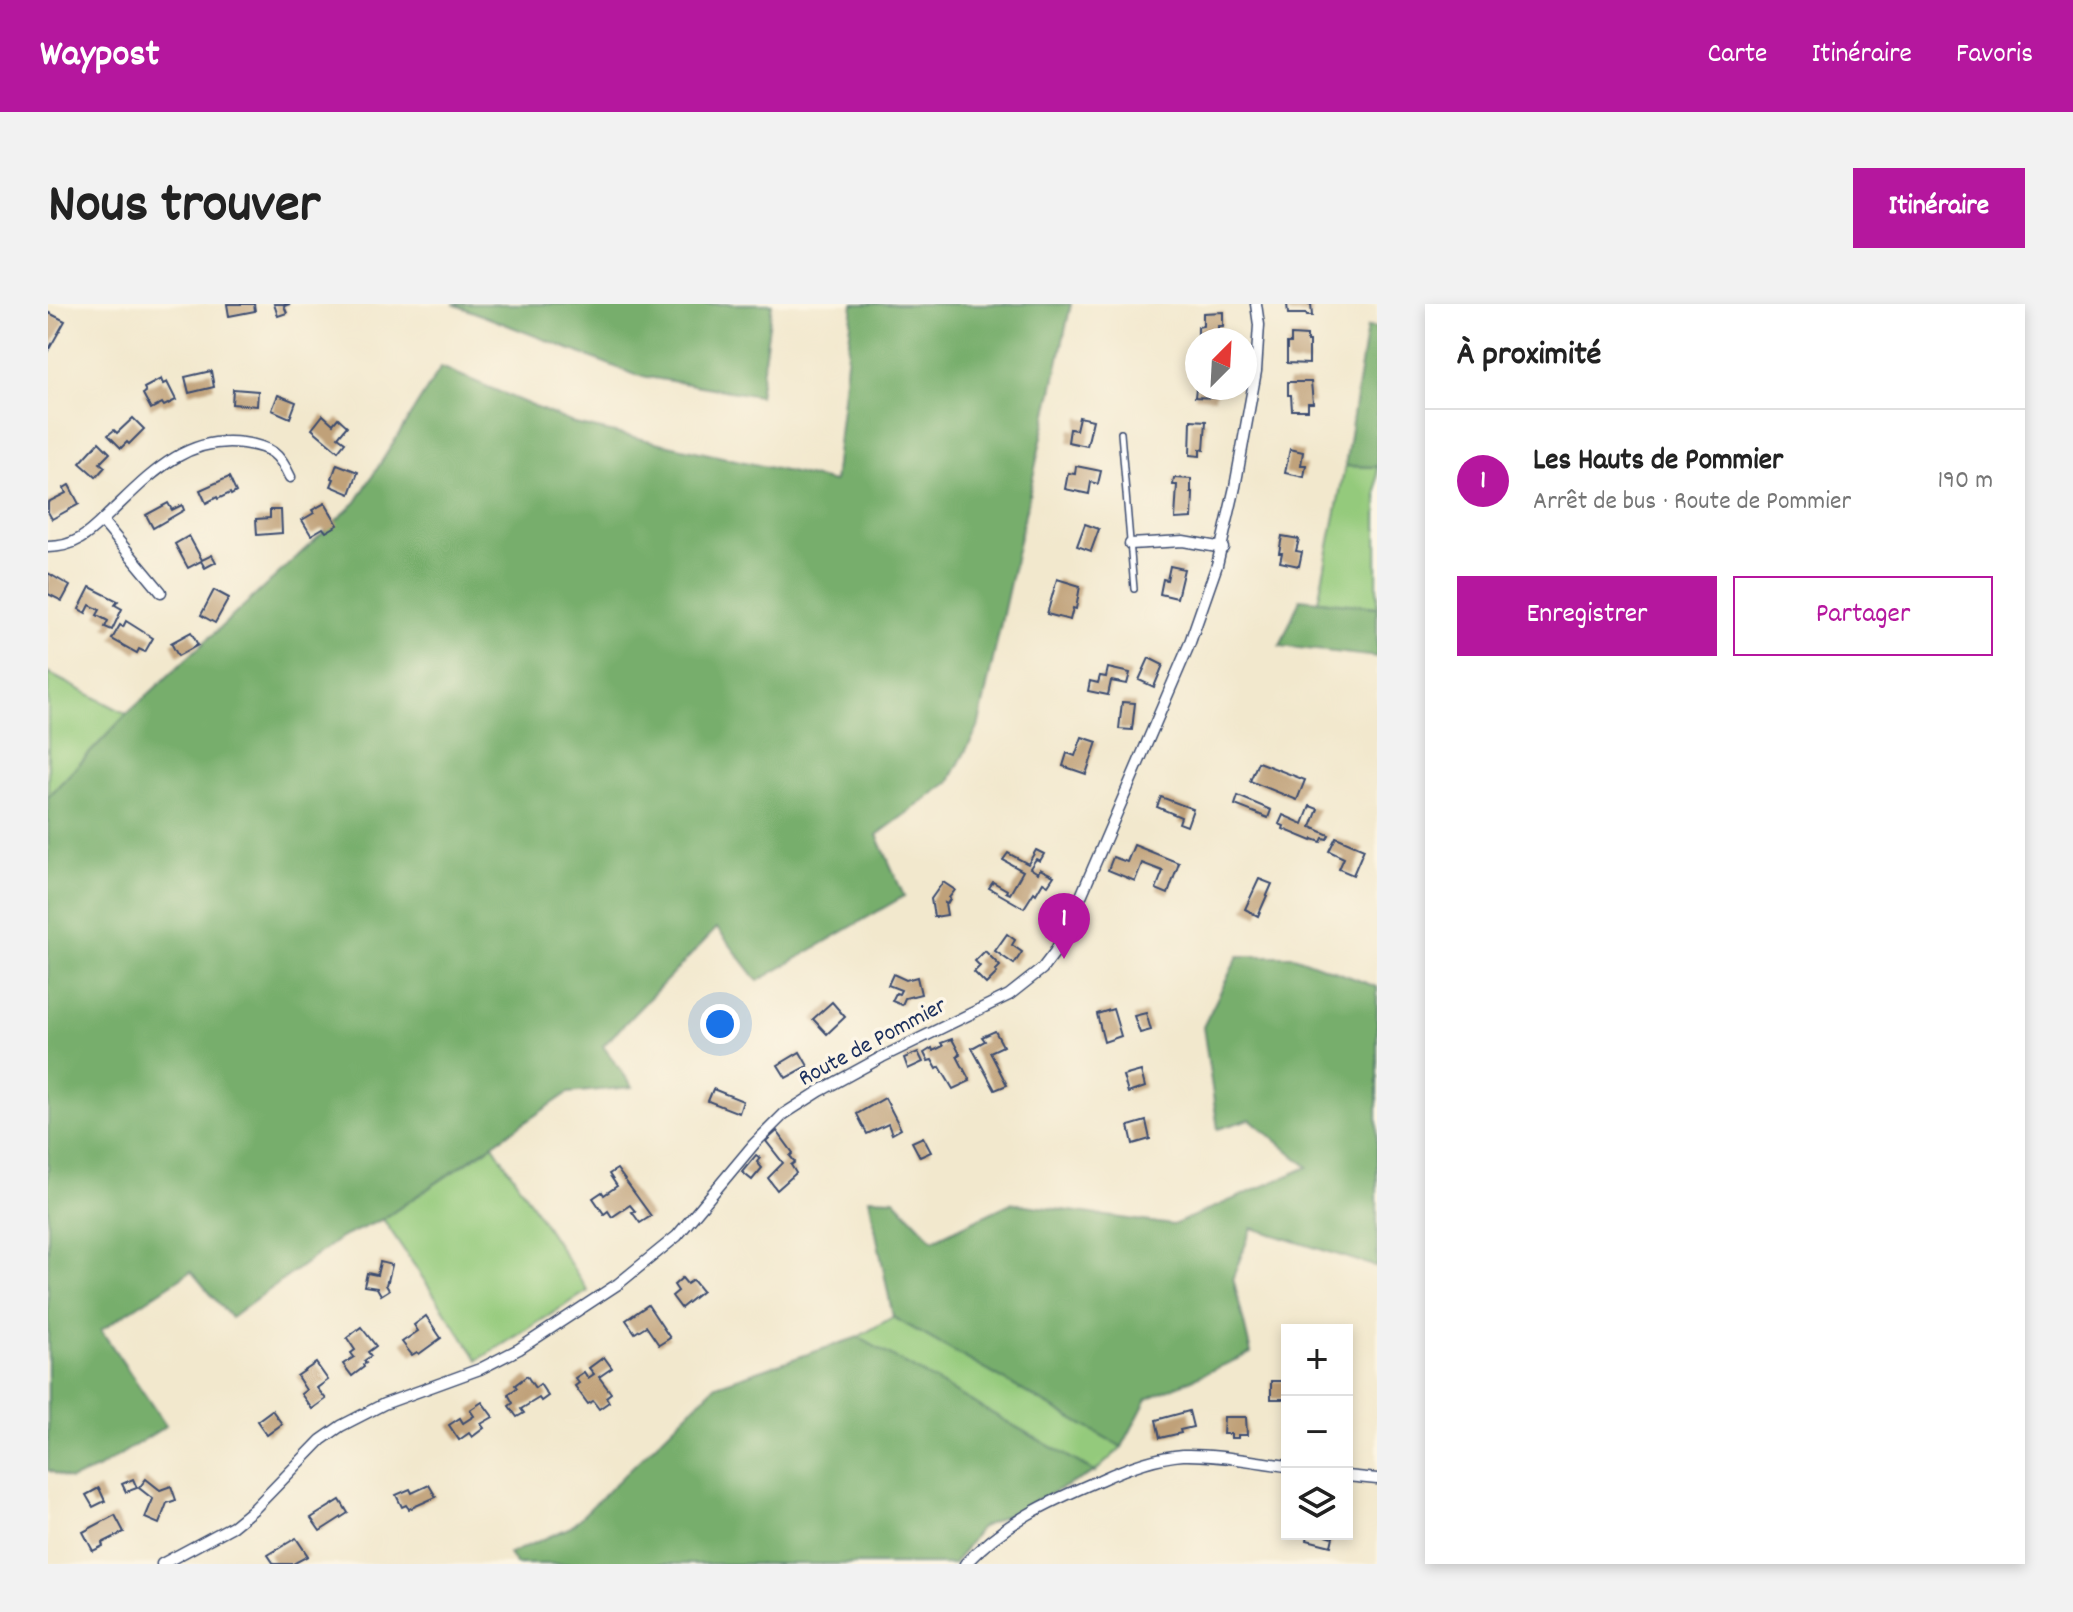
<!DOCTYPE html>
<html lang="fr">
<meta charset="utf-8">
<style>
:root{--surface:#fff;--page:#f2f2f2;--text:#222;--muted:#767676;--line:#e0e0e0;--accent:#b5179e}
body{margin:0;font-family:Dekko,sans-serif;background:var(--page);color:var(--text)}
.controls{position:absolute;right:24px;bottom:24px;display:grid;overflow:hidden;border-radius:0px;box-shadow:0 4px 12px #0003}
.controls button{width:72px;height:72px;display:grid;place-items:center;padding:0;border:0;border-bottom:2px solid var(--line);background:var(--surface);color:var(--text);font:40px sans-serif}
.compass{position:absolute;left:1137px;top:24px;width:72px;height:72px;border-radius:50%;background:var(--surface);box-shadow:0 4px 12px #0003;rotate:24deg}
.you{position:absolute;left:672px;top:720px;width:28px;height:28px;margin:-20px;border:6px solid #fff;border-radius:50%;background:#1a73e8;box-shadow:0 0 0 12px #1a73e833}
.badge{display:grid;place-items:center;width:52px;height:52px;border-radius:50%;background:var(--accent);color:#fff;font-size:26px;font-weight:700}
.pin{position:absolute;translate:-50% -66px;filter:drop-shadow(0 2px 4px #0008)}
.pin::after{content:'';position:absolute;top:42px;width:28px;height:24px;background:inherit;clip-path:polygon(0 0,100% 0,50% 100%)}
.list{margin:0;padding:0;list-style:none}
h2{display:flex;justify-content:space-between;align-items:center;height:104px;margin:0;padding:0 32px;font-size:34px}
h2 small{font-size:26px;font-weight:400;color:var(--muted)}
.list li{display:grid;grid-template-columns:52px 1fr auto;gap:24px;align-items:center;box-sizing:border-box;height:144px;padding:0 32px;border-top:2px solid var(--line)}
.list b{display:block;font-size:30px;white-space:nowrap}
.list p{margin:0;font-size:26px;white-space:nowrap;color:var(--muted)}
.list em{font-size:26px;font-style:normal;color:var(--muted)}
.actions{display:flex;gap:16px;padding:24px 32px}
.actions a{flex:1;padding:18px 0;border:2px solid var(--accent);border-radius:0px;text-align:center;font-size:28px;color:var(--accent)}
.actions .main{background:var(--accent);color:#fff}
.icon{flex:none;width:44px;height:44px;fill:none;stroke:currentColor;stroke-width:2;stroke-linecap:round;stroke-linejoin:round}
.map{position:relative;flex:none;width:1329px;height:1260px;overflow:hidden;border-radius:0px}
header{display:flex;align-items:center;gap:48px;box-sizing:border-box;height:112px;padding:0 40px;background:var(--accent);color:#fff}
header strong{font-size:38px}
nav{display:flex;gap:44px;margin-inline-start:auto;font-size:28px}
.intro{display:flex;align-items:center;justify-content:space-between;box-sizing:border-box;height:192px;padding:0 48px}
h1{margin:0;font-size:56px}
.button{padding:20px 36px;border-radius:0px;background:var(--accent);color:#fff;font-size:28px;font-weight:700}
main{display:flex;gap:48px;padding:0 48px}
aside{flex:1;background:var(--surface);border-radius:0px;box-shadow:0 4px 12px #0003}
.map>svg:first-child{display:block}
</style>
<header>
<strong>Waypost</strong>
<nav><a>Carte</a><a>Itinéraire</a><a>Favoris</a></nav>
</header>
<div class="intro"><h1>Nous trouver</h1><a class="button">Itinéraire</a></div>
<main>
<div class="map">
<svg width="1329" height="1260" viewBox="0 0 1329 1260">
<rect width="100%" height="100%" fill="#fcf5e5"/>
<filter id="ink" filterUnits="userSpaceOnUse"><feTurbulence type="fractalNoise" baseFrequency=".0125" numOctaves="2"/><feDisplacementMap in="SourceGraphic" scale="16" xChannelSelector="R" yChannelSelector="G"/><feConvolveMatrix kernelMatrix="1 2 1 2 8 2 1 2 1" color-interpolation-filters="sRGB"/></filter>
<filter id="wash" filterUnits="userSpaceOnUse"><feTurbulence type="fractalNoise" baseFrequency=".006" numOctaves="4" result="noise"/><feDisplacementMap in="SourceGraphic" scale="32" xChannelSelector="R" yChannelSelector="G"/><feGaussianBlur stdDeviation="1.8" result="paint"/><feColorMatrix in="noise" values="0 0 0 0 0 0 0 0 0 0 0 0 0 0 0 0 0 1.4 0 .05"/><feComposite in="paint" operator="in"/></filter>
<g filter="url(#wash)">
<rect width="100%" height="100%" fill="#f2e8cd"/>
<!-- green -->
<g fill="#94ca7c" stroke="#587c6d" stroke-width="2">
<path d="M1297,162L1329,163V303L1270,297Z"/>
<path d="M0,369L79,410L0,493Z"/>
<path d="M445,841L540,987L430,1056L335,915Z"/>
<path d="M845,1013L1074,1143L1047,1168L810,1033Z"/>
</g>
<!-- forest -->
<g fill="#77ae6c" stroke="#496e65" stroke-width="2">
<path d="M405,0H724L711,92L588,71Z"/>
<path d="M805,0H1023L930,424L901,478L829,531L856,592L710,677L669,624L555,742L585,783L520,789L335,915L292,934L183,1014L143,967L53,1026L118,1122L49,1165L22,1176L0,1166V493L79,410L308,198L393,63L527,120L786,178Z"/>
<path d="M1319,23L1329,24V163L1297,162Z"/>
<path d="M1252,295L1329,303V353L1232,342Z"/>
<path d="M1190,652H1246L1329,683V963L1204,924L1185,973L1203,1049L1099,1095L1074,1143L845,1013L821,894L846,895L885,936L963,899L1125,921L1260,863L1202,815L1170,825L1155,723Z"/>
<path d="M810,1033L1047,1168L932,1224L906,1260H468L461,1250L523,1223L668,1081Z"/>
</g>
<g id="blocks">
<!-- building -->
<g fill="#c0a179">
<path d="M179,0H206L207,7L181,12Z"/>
<path d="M226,0H242L236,2L239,9L230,12Z"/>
<path d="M1239,0H1263L1264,12H1259L1258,10H1240Z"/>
<path d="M1175,8V22H1170V36H1150V23L1155,22V9Z"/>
<path d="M1,9L17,17L0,47V12Z"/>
<path d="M1243,31L1259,32V38H1261V60L1239,59V39H1243Z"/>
<path d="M163,67L166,83L141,89L137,73Z"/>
<path d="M113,75L115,80L119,78L128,96L116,102L114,99L103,105L95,90L98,88L96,84Z"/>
<path d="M1240,78H1263L1265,99H1260V106H1244L1243,91H1240Z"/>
<path d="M1148,84H1168L1167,94L1147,93Z"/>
<path d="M185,85L210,87L209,102L184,100Z"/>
<path d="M230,91L248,98L242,114L224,106Z"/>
<path d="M275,111L285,120L290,114L299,122L290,133L297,138L290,147L264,125Z"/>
<path d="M1031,113L1045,116L1039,142L1020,138L1022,125L1028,126Z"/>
<path d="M85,114L96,125L81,140L79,138L73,144L60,131L66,126L69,129Z"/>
<path d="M1143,116L1158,117L1156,146L1152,145V152L1142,151Z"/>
<path d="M51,138L62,149L52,159L57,163L48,173L32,159Z"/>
<path d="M1242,145L1255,148L1253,161H1258L1256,173L1237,169Z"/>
<path d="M289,160L310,168L302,190L283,182L286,175L284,174Z"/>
<path d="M1028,162L1053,167L1050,180L1043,178L1041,190L1017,185L1020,169L1027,170Z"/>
<path d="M181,173L188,188L183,191L182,189L170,195L169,193L158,199L152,186Z"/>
<path d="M1126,174L1143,175V189H1145L1144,214L1127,215L1129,181H1125Z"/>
<path d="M21,181L31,200L4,215L0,208V198L18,189L16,184Z"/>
<path d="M120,199L124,206L134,201L136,206L105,224L98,211Z"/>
<path d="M277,199L290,221L278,228L275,224L263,231L254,216L266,209L264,206Z"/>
<path d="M222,206H233L234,229L209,231L208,215L222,214Z"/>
<path d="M1037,220L1051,225L1043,247L1029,242Z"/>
<path d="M141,232L154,256L164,251L168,258L157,264L153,257L140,264L127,240Z"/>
<path d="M1234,232L1251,235L1248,247L1254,248L1251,262L1232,258L1234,249H1231Z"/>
<path d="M1122,262L1136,265L1129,294L1112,290L1115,275L1119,276Z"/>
<path d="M0,269L22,282L14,297L0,290Z"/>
<path d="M1009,275L1032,282L1028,305L1025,304L1022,316L999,310Z"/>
<path d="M42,283L70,297L67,301L74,305L64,326L57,323L60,317L49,311L52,306L42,301L38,309L31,305Z"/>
<path d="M166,286L181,294L167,319L153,311Z"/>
<path d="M78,317L105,334L97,348L91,345L89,349L64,335L72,321L75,323Z"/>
<path d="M143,328L150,341L130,352L123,339Z"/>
<path d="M1101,354L1115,361L1106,383L1091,376Z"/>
<path d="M1060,364L1082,369L1079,380L1063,377L1060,391L1040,387L1042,377L1050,379L1052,372L1058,373Z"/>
<path d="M1074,398L1087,399L1084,426L1071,425Z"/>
<path d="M1034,433L1049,438L1038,470L1015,462L1019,449L1027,452Z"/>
<path d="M1210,458L1257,476L1249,496L1202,477Z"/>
<path d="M1190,492L1223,506L1220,514L1187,501Z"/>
<path d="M1113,493L1145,505L1139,522L1131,519L1133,513L1109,503Z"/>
<path d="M1262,502L1270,505L1263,523L1281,531L1279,535L1275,534L1273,538L1265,535L1264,537L1235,525L1236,522L1231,520L1235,511L1255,520Z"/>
<path d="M1288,533L1316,545L1305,571L1291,565L1296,554L1281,547Z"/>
<path d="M1086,541L1131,559L1120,590L1108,585L1115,567L1094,559L1087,577L1060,566L1065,553L1079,558Z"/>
<path d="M988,546L996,550L992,557L988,555L982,564L990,569L992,565L1006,572L1000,581L995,578L988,590L986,588L976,604L941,584L945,578L959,586L958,588L962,590L975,567L955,556L960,549L980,560Z"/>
<path d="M1211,575L1224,580L1210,612L1197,605Z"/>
<path d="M895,578L907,586L901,594L902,595L899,600L897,599L899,611L886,613L883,595Z"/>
<path d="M959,630L967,636L964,641L974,648L966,660L947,647Z"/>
<path d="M937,647L952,662L947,667L949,669L938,680L926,668L932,662L927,657Z"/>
<path d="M845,670L858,676L869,673L873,690L857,694L854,701L844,697L848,689L851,690L853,686L840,681Z"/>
<path d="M784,698L797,713L779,730L765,715Z"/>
<path d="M1065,705L1073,732L1056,738L1049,710Z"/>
<path d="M1098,709L1103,726L1092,729L1086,712Z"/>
<path d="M947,727L955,742L942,748L959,781L947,786L924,744L937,737L934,733Z"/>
<path d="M904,735L912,750L909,752L922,777L905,785L892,763L889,765L884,756L880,757L876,749L884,744L885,747L895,742L893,739Z"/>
<path d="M752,748L760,762L738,774L730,761Z"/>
<path d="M870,748L875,758L860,765L856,754Z"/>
<path d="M1093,767L1097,783L1080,789L1075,772Z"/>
<path d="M665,785L695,797L691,809L660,797Z"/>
<path d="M837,794L853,825L844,830L840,820L819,830L809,810Z"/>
<path d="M1098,817L1102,835L1085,840L1081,822Z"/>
<path d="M729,827L745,849L742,852L747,858L743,861L748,869L729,886L720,874L735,859L718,837Z"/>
<path d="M875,833L883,848L872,853L864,838Z"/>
<path d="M708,851L712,854L709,858L714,864L704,876L694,868Z"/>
<path d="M569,865L603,912L592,919L584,908L587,907L582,901L564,913L560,907L556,910L545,894L554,888L556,891L569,882L561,870Z"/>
<path d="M332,958L344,961L340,977H339L338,981L341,986L333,991L329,984L316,982L319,969L329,971Z"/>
<path d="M634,974L639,980L645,976L654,987L633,1004L624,992L630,987L626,981Z"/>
<path d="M600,1001L622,1034L611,1041L598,1022L587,1029L578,1016Z"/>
<path d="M378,1012L393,1034L371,1050L369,1048L364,1051L354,1038L370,1027L366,1021Z"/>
<path d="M313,1023L328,1042L320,1048L323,1052L316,1057L318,1059L315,1061L316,1063L304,1072L295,1060L306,1053L303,1049L307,1046L299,1034Z"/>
<path d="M556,1053L564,1064L551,1073L563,1089L558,1093L561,1098L551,1105L545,1097L540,1100L527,1082L531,1079L527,1074L536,1068L540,1074L546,1070L541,1064Z"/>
<path d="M268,1059L280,1076L269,1084L278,1095L264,1105L253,1090L258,1086L249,1072Z"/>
<path d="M479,1072L487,1084L492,1080L500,1092L493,1097L491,1094L473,1105L476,1109L469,1113L461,1102L465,1099L460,1090L469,1084L467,1081Z"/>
<rect x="1223" y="1077" width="16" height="18"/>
<path d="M434,1098L445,1113L433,1120L436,1124L424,1133L421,1129L411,1136L401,1121L412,1114L415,1119L426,1112L422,1106Z"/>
<path d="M224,1106L234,1120L219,1131L209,1117Z"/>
<path d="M1141,1107L1145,1123L1132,1126L1133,1129L1112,1134L1108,1116Z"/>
<path d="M1176,1113H1198L1199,1131H1190V1134H1183V1130H1175Z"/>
<path d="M85,1175L89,1184L78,1188L74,1180Z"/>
<path d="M98,1175L112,1186L123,1182L128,1196L119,1199L111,1220L97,1214L105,1195L91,1184Z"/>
<path d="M381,1181L388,1193L361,1205L358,1201L354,1203L348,1191L362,1185L364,1189Z"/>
<path d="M51,1184L57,1197L45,1203L38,1191Z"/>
<path d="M292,1196L300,1209L272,1227L263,1214Z"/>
<path d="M67,1211L76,1228L54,1239L55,1242L45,1247L35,1228Z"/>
<path d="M1260,1230H1275L1285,1233L1283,1242L1259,1236Z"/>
<path d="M248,1234L260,1252L245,1260H226L220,1251Z"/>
</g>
</g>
</g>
<g filter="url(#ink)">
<use href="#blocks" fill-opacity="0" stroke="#3b4b6f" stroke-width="2"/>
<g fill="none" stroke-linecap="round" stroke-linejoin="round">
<!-- lane casing -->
<g stroke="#3b4b6f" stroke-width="8">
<path id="lane" d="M1073,129L1086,285"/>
</g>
<!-- street casing -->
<g stroke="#3b4b6f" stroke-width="13">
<g id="street">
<path d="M54,217L113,288"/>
<path d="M1082,240L1135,237L1175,244"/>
<path d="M0,243C30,243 43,227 63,208C101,172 138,131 195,139C223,143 231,149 242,173"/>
<path d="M1299,1172L1329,1175"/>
<path d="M114,1260L185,1222L207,1204L273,1136L293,1122L336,1100L432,1065L471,1045L570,980L629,932L706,840L736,810L772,787L834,753L961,691L994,665L1007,648L1021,620L1141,341L1169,261L1187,183L1208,67L1211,21L1208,0"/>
<path d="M917,1260C957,1218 1000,1198 1052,1176C1078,1164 1106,1153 1135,1151C1169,1150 1205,1158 1239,1162"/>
</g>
</g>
<!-- lane -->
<use href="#lane" stroke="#fff" stroke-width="5"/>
<!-- street -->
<use href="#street" stroke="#fff" stroke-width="10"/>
</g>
</g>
<g text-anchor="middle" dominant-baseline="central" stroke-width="7" stroke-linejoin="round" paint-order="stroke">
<!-- street labels -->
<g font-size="24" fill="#1b2f5e" stroke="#fcf5e5">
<text transform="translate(825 739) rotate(-28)">Route de Pommier</text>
</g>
</g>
</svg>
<div class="controls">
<button>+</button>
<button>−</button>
<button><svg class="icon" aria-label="layers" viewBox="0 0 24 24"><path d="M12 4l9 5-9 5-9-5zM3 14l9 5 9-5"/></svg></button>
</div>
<svg class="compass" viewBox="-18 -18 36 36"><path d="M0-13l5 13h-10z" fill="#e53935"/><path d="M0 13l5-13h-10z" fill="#767676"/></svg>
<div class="you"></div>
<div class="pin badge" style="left:1016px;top:655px">1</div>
</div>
<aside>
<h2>À proximité<small></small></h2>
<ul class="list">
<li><span class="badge">1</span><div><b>Les Hauts de Pommier</b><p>Arrêt de bus · Route de Pommier</p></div><em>190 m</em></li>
</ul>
<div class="actions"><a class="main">Enregistrer</a><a>Partager</a></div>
</aside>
</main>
